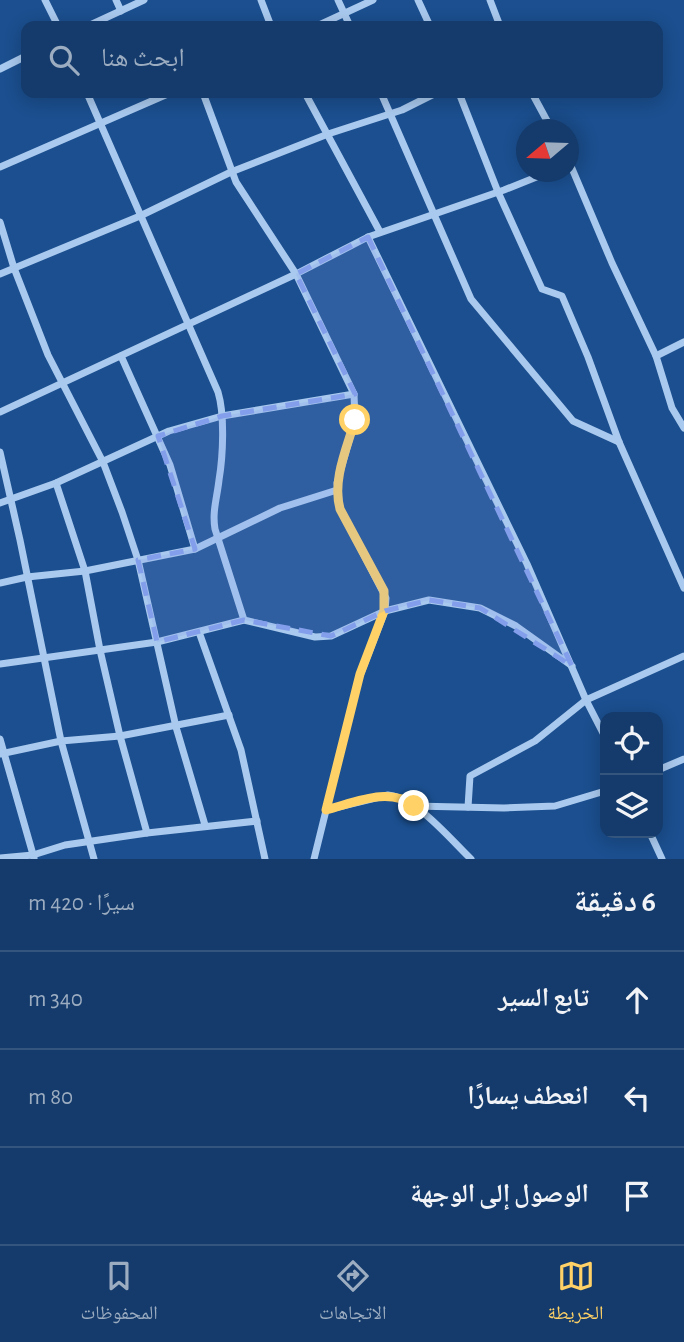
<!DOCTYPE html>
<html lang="ar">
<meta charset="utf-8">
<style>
:root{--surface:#143b6b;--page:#1d4271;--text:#f1f3f6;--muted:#9dadc1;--line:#33557e;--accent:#ffd166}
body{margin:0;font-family:"Alegreya Sans","Noto Naskh Arabic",sans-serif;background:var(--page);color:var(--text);direction:rtl}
.controls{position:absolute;right:21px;bottom:21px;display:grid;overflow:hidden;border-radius:14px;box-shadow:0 4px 18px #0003}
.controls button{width:63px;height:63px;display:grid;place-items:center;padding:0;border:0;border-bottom:2px solid var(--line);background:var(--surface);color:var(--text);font:35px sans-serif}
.compass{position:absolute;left:516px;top:119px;width:63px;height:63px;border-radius:50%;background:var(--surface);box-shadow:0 4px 18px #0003;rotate:251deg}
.stop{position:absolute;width:21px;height:21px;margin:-16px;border:5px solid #ffd166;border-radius:50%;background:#fff}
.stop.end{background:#ffd166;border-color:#fff;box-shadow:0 2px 7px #0008}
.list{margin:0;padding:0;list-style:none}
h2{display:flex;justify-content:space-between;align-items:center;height:91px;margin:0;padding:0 28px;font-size:30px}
h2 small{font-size:23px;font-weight:400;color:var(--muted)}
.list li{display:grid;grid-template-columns:46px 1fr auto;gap:21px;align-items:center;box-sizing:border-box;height:98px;padding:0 28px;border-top:2px solid var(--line)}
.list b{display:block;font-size:26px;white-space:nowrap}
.list em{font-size:23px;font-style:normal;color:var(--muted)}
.icon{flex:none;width:38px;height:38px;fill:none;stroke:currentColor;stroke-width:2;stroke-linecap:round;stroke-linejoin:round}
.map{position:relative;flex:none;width:684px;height:859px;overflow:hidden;direction:ltr}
.search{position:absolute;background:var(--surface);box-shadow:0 4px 18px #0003;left:21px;right:21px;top:21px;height:77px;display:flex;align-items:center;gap:18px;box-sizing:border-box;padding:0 24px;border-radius:14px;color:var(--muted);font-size:26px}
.sheet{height:385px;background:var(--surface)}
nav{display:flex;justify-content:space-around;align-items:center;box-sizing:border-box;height:98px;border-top:2px solid var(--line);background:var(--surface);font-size:19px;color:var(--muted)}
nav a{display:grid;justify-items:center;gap:4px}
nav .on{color:var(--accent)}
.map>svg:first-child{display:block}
</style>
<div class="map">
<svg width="684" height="859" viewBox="0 0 684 859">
<rect width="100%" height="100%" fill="#1b4f8f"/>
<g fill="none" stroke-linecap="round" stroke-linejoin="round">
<!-- minor -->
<g stroke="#a9c9ee" stroke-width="7">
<path d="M45,0L58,26"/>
<path d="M116,0L121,11"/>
<path d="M261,0L271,26"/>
<path d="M338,0L350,26"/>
<path d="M418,0L430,26"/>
<path d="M490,0L500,26"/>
<path d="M88,26L144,0"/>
<path d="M317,26L373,0"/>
<path d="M0,69L26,56"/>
<path d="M87,93L218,392C225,415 223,456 219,480C217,498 212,512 215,529L244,620"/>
<path d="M203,93L236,182L296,274L354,394L355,420L337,483L340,509L386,598L385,611L358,681L314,859"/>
<path d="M305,93L380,232"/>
<path d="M381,93L471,299L573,421L619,442"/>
<path d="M459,93L498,192L542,289L562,296L588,357L619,442L684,588"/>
<path d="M532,93L552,130"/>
<path d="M568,159L612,263L656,356L672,408L684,428"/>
<path d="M0,167L170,93"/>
<path d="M0,222L14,268L48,355L103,462L122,512L138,560L176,727L205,825"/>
<path d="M368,237L527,564L586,700L605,737"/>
<path d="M0,274L140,216L231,172L328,134L402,110L436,93"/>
<path d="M121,356L170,465L195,549"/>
<path d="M656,356L684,342"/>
<path d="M0,412L296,274L368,237L504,190L549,172"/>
<path d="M0,452L20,540L61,741L94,859"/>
<path d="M56,483L85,571L100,650L120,736L147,833"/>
<path d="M0,503L56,483L169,431L222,416L354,394"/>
<path d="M0,583L27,577L85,571L195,549L280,508L337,490"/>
<path d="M199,632L241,750L265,859"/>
<path d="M0,664L157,642L244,620L315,637L331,636L385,611L429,600L480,608L516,626L572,666"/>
<path d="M0,739L34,858"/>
<path d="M0,754L61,741L120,736L229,715"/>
<path d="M658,770L684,759"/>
<path d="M414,806L504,808L555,806L605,791"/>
<path d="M468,807L470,776L535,741L586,700L684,656"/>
<path d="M326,810L388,795C417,798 450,839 471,859"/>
<path d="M650,833L662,859"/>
<path d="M0,858L33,855L65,845L147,833L257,821"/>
</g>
</g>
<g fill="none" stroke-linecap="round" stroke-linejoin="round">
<!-- route -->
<path stroke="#ffd166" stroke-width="9" d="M355,420C347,448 332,480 340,509L384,591V611L360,674L326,810C354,803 389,786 414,806"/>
</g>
<!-- marked area -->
<path fill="#839eea" fill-opacity="0.2" stroke="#839eea" stroke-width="5" stroke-dasharray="14 9" stroke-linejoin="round" d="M368,237L572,666L480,608L429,600L385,611L331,636L244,620L157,642L138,560L195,549L158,436L222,416L355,394L296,274Z"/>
</svg>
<div class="controls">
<button><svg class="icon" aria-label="locate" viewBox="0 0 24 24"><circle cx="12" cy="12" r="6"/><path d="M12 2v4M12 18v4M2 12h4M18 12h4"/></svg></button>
<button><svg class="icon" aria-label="layers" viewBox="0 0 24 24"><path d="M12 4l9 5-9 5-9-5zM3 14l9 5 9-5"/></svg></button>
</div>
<svg class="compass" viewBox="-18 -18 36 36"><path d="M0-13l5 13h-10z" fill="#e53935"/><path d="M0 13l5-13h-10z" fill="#9dadc1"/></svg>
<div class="stop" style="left:355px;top:420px"></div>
<div class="stop end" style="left:414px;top:806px"></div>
<div class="search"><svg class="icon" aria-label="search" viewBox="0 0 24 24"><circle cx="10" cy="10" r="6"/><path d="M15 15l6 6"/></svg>ابحث هنا</div>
</div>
<section class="sheet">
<h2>6 دقيقة<small>سيرًا · 420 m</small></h2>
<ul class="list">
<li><svg class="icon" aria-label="ahead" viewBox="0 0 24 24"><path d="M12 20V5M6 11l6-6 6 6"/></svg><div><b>تابع السير</b></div><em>340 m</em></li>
<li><svg class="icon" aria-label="left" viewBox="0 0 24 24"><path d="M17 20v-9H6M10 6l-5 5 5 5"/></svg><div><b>انعطف يسارًا</b></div><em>80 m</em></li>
<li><svg class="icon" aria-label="arrive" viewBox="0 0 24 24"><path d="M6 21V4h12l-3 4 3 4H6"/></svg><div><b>الوصول إلى الوجهة</b></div></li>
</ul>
</section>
<nav>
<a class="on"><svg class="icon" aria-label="map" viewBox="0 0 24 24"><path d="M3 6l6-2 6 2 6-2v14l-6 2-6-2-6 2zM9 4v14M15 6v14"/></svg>الخريطة</a>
<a><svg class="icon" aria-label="directions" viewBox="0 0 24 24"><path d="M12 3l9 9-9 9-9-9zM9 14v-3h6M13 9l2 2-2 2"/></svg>الاتجاهات</a>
<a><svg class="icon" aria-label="saved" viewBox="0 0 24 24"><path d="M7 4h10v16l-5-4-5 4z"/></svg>المحفوظات</a>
</nav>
